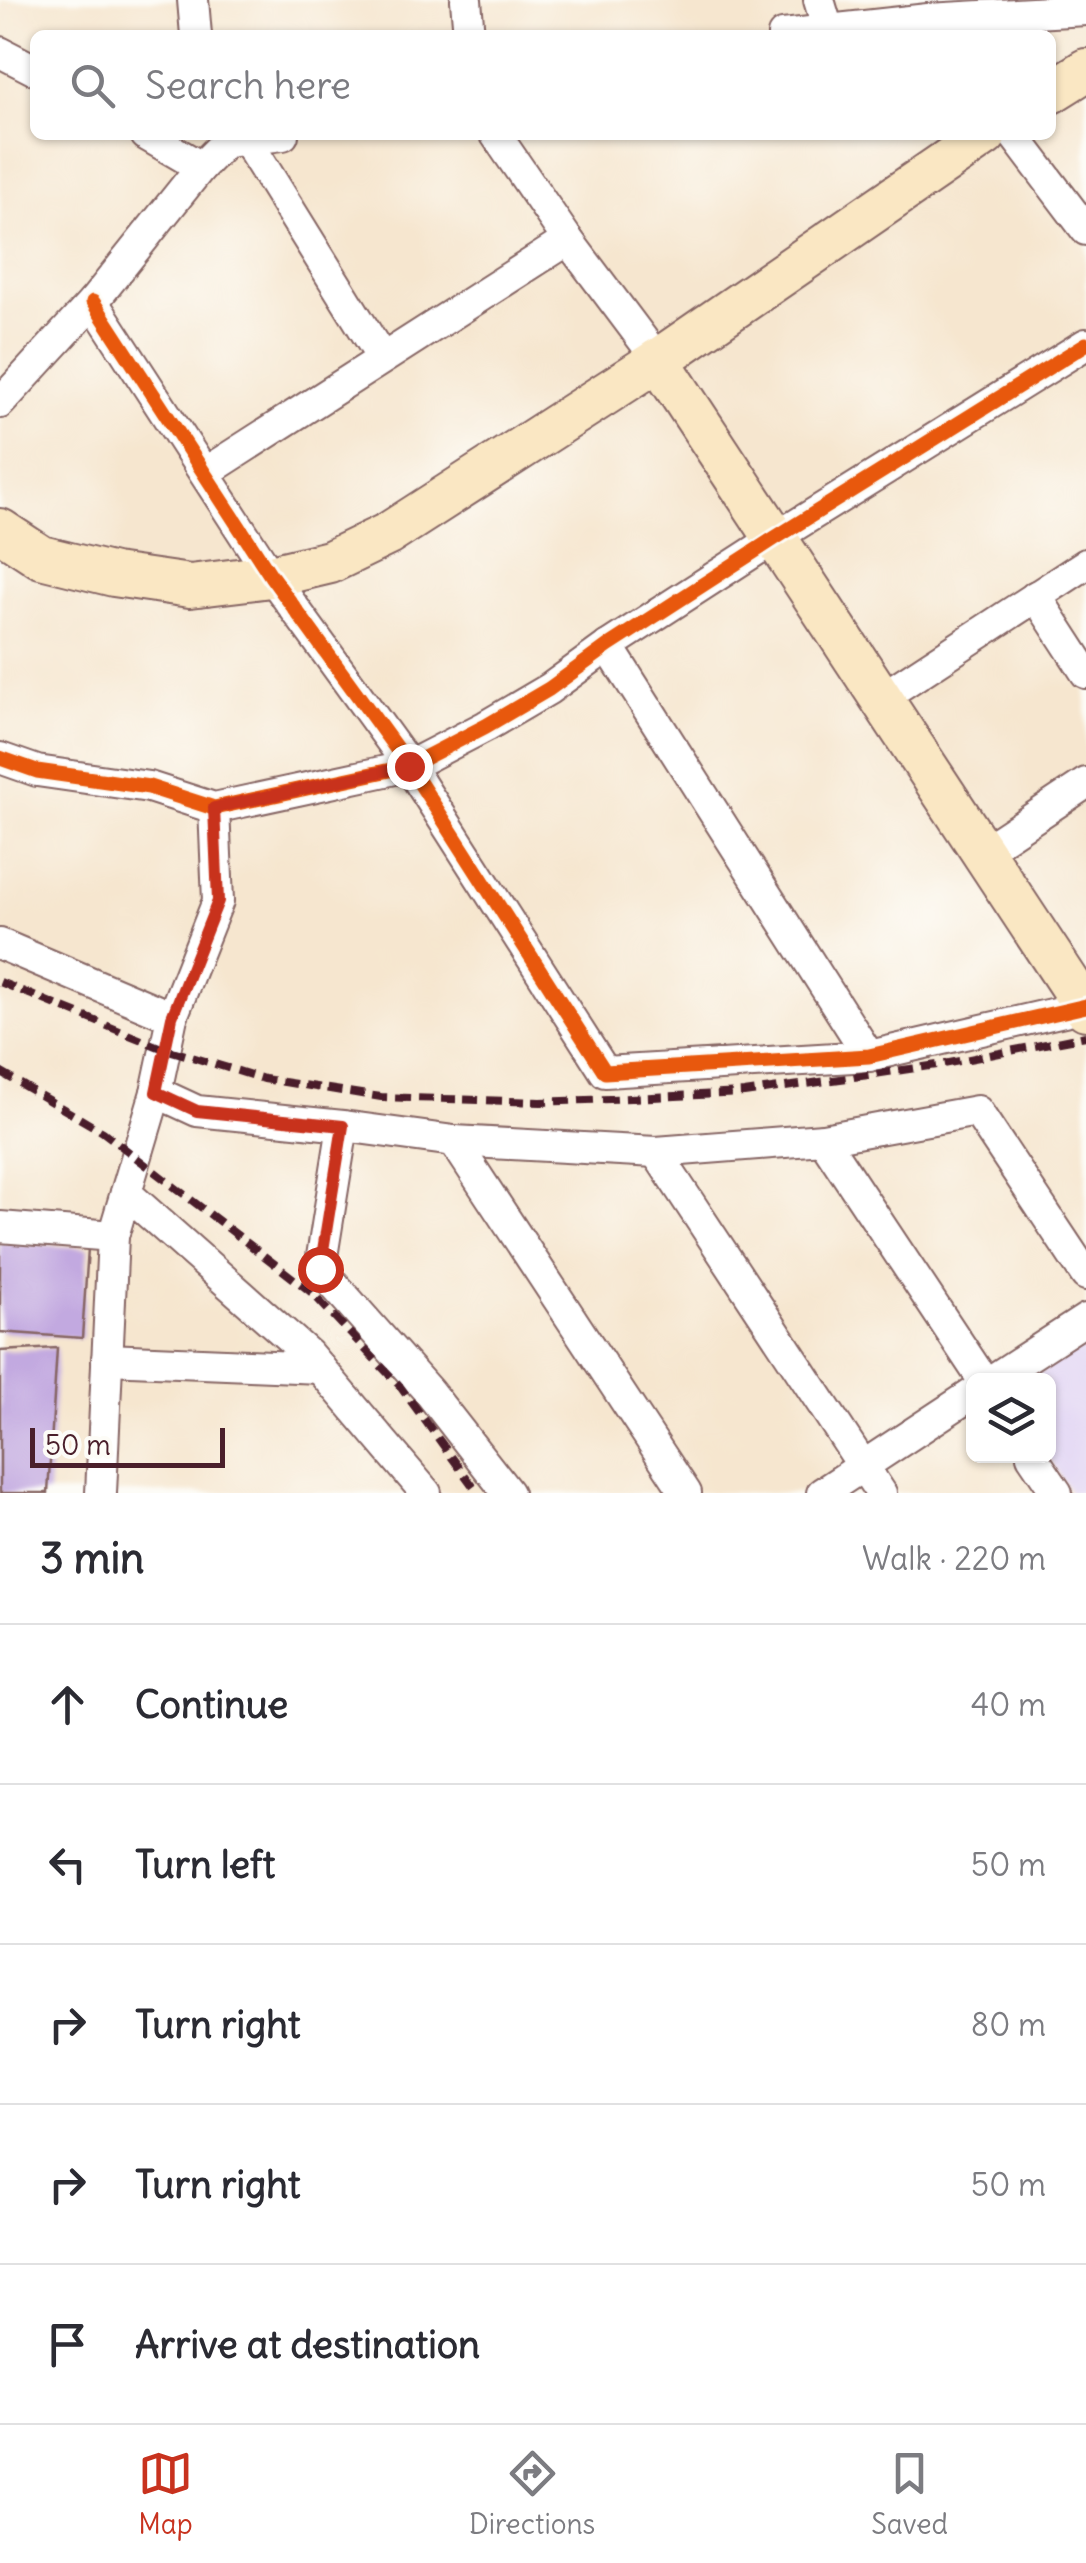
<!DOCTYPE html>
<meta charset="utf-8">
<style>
:root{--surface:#fff;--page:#f7f7f7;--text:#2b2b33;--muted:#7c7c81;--line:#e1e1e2;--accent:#c8321e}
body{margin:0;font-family:Delius,sans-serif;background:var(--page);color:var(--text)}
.controls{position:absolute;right:30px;bottom:30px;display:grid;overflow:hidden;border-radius:15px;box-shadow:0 2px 8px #0004}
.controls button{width:90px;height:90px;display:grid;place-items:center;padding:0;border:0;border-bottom:2px solid var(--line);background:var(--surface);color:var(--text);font:50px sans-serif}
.scale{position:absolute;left:30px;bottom:25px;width:195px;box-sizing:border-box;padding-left:10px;border:5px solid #4a1f2b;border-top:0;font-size:28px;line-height:35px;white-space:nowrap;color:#4a1f2b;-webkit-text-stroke:8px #fdfcf7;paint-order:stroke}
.stop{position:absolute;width:30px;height:30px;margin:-22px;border:8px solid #c8321e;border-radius:50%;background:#fff}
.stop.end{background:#c8321e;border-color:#fff;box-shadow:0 2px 10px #0008}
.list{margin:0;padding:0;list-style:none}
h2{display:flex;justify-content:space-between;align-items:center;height:130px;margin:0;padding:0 40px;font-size:42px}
h2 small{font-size:32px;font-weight:400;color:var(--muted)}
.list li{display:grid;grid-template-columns:65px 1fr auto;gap:30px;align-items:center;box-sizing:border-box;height:160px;padding:0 40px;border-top:2px solid var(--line)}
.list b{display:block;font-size:38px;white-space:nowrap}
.list em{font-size:32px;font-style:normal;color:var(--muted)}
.icon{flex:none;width:55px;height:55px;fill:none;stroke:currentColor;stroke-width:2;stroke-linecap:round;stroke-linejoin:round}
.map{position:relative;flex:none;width:1086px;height:1493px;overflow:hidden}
.search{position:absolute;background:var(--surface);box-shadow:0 2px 8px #0004;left:30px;right:30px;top:30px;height:110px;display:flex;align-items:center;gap:25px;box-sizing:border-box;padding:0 35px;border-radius:15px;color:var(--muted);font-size:38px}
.sheet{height:930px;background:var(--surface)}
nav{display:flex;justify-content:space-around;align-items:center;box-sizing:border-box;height:140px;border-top:2px solid var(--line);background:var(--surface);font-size:28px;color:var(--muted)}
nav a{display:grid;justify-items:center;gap:5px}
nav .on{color:var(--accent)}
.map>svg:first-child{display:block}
</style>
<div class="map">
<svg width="1086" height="1493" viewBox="0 0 1086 1493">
<rect width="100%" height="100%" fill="#fdfcf7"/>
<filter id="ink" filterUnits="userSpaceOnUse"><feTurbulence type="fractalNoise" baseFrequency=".01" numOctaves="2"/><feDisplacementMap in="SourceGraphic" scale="20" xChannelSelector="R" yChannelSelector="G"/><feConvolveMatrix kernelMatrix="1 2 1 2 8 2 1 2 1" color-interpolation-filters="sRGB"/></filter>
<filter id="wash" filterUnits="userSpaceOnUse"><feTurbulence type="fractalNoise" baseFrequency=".0048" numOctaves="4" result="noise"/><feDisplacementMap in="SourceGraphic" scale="40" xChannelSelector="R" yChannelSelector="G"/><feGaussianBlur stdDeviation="2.25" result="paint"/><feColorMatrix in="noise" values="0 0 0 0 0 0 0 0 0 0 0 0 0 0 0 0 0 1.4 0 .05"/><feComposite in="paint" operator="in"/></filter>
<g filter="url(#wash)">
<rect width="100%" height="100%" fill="#f6e6cf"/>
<!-- built -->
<path fill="#e1d4f4" d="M1086,1343V1493H1071L1048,1456V1380H1029Z"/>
<g id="blocks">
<!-- building -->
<g fill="#c2a9e0">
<path d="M0,1242L88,1248L82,1338L0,1332Z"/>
<path d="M57,1348L48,1493H0V1351Z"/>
</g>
</g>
</g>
<g filter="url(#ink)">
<use href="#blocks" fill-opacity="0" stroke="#866564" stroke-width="2.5"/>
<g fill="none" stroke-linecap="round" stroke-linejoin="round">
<!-- street casing -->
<g stroke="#866564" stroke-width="34">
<g id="street">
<path d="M193,0L196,35"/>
<path d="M466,0L469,35"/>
<path d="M819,0L828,30"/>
<path d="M783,35L928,19L1086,10"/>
<path d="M0,52L35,70"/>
<path d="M146,135L201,167"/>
<path d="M496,135L568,240L658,360"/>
<path d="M1014,135L1086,230"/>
<path d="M247,141L382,358"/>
<path d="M93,302L271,576L409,766L605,1072L869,1056L1086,1006"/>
<path d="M0,403L93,302L201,167L226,142L283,135"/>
<path d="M206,472L568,240"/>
<path d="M1036,596L1086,673"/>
<path d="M608,646L869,1056"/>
<path d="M881,698L1086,564"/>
<path d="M0,758L37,771L149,787L214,808L409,766L486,726L549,689L608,646L775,538L1086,344"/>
<path d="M982,852L1086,783"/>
<path d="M0,944L172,1017"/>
<path d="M156,1092L197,1111L343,1126L454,1141L656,1152L823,1139L977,1111L1086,1275"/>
<path d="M343,1126L320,1269L429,1392L508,1493"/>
<path d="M823,1139L983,1380"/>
<path d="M454,1141L686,1493"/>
<path d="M656,1152L881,1493"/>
<path d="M126,1193L308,1354L426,1493"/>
<path d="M0,1227L113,1236"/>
<path d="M107,1359L320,1368"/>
<path d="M992,1380L1086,1319"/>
<path d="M1032,1456L1057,1493"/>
<path d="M101,1493L113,1236L156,1092L172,1017L218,901L214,808"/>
<path d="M822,1493L974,1393"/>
</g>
</g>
<!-- secondary casing -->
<g stroke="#866564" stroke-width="46">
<g id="secondary">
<path d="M1051,92L1086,70"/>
<path d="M658,360L1086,1009"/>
<path d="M0,530L41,557L114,575L190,586L271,576L330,562L388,534L658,360L985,135"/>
</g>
</g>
<!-- street -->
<use href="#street" stroke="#fff" stroke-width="30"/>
<!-- secondary -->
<use href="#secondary" stroke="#fae7c3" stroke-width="42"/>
<!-- rail -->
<g stroke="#4a1f2b" stroke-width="8" stroke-dasharray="15 8" stroke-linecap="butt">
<path d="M0,982L159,1047L264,1079L381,1097L541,1102L744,1093L944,1064L1086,1036"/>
<path d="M0,1072L103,1132L311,1292L399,1385L478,1493"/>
</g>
<!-- cycleway casing -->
<g stroke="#fdfcf7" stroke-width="21">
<g id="cycleway">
<path d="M93,302L271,576L409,766L605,1072L869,1056L1086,1006"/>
<path d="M0,758L37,771L149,787L214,808L409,766L486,726L549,689L608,646L775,538L1086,344"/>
</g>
</g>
<!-- cycleway -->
<use href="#cycleway" stroke="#e8590c" stroke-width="15"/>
</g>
</g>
<g fill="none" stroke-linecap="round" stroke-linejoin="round" filter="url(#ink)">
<!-- route -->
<path stroke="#c8321e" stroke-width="12" d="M320,1269L343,1126L197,1111L156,1092L172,1017L218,901L214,808L409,766"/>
</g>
</svg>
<div class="controls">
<button><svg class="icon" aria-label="layers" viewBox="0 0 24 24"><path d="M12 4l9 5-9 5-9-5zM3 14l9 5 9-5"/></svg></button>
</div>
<div class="scale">50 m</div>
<div class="stop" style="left:320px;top:1269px"></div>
<div class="stop end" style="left:409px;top:766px"></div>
<div class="search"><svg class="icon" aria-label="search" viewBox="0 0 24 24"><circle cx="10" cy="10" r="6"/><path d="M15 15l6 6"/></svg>Search here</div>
</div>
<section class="sheet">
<h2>3 min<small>Walk · 220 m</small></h2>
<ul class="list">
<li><svg class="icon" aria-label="ahead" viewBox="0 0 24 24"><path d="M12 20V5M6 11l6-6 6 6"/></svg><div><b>Continue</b></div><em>40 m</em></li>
<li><svg class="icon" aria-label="left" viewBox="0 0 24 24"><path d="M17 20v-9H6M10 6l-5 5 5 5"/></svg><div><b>Turn left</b></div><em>50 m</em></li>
<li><svg class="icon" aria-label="right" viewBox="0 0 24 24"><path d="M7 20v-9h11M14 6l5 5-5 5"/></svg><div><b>Turn right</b></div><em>80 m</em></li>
<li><svg class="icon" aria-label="right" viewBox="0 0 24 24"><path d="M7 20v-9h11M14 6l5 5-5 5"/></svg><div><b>Turn right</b></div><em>50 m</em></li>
<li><svg class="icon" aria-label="arrive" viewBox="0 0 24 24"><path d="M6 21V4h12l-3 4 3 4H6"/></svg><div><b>Arrive at destination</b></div></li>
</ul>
</section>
<nav>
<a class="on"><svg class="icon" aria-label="map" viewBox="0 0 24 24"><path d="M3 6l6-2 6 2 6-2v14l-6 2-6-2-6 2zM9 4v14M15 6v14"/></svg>Map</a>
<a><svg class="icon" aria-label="directions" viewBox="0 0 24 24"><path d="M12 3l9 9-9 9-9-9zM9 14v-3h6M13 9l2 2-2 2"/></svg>Directions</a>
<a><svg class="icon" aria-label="saved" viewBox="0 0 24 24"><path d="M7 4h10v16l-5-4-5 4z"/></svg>Saved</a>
</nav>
